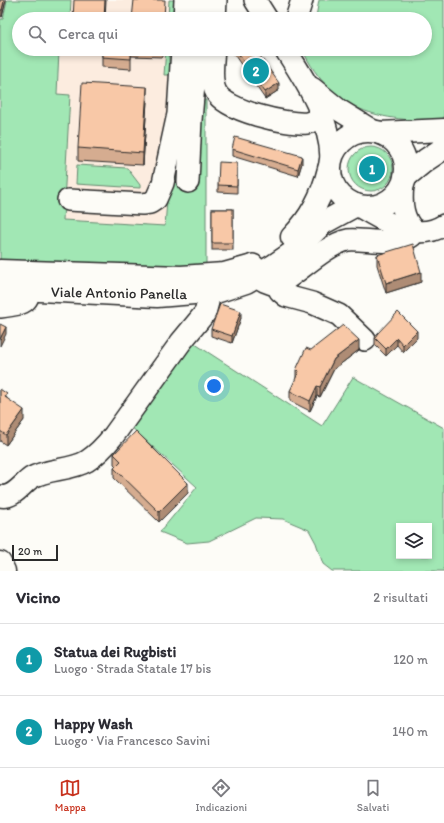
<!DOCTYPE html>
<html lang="it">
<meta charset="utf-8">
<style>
:root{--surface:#fff;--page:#f2f2f3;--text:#2b2b33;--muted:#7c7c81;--line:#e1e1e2;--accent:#c8321e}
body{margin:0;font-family:Itim,sans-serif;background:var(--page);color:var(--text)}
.controls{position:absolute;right:12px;bottom:12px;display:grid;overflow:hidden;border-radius:0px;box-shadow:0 2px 6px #0003}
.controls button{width:36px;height:36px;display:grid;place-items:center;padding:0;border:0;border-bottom:1px solid var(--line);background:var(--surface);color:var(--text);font:20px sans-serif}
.scale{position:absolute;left:12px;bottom:10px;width:46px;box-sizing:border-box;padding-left:4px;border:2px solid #2b2b2b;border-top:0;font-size:11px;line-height:14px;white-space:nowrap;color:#2b2b2b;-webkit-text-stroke:3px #fdfcf7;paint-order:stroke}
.you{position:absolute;left:214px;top:386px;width:14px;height:14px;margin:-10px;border:3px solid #fff;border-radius:50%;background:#1a73e8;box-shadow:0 0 0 6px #1a73e833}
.badge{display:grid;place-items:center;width:26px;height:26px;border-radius:50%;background:var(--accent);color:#fff;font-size:13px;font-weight:700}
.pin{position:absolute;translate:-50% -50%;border:2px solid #fff;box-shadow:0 1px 4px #0006}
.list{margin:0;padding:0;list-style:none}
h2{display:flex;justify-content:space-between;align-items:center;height:52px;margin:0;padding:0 16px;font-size:17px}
h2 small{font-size:13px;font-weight:400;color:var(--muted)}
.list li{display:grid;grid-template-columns:26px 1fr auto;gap:12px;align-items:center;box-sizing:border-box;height:72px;padding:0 16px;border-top:1px solid var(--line)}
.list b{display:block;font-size:15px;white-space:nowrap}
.list p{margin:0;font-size:13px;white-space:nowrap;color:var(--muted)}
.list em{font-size:13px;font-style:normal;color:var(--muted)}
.icon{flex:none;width:22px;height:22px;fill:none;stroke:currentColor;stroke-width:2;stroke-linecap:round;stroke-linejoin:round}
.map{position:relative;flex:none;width:444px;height:571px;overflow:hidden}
.search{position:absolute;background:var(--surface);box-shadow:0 2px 6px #0003;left:12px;right:12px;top:12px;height:44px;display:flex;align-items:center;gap:10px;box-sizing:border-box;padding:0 14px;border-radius:22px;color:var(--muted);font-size:15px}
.sheet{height:196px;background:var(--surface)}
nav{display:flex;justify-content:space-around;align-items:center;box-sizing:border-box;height:56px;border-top:1px solid var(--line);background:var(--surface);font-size:11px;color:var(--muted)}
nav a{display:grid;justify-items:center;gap:2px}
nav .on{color:var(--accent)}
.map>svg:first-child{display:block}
</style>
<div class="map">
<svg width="444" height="571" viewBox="0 0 444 571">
<rect width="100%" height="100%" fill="#fdfcf7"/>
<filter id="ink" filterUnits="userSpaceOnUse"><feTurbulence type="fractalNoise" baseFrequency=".025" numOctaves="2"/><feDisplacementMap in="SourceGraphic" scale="8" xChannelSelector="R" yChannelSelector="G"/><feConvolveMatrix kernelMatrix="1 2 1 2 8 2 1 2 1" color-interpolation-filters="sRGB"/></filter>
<g filter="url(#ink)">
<!-- built -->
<g fill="#fcecdf">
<path d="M63,0H194L193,19H61Z"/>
<path d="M60,49H192L187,143L168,188L165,227L63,220L66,162L53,161Z"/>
</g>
<!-- green -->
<g fill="#a1e7b4" stroke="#668970" fill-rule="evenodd">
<path d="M7,0H71L70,19H19V49H68V51H59L57,94L70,95L63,220L165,226L168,188L187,143L189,100H206V268L0,263V19H3Z"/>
<path d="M169,0H178L177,19H168Z"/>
<path d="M319,0H444V121C379,121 333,113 302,49H425V19H303L305,15L316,17Z"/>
<path d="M166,49H169V63H174L171,75H164Z"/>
<circle cx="371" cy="169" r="22"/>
<path d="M77,165L127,168L140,185V188L76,184Z"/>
<path d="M189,340L322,426L353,377L444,428V571H332L323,564L316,543L309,530L283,519L256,518L209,541L187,543L160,532L197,487L129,425ZM399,526H429V556H399Z"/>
</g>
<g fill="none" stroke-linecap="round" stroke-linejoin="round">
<!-- minor casing -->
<g stroke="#2b2b2b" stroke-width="24">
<g id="minor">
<path d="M255,0L267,19"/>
<path d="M184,19L185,0"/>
<path d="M199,19L201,0"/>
<path d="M215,19L216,0"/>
<path d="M296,19L302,0"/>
<path d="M214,49C213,62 210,81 216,92C225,111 288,125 307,123C312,122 317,120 322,118"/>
<path d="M285,49C306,82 330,118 331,158"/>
<path d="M312,88L339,110L373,131"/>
<path d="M188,182L191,120L197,49"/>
<path d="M403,185C401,201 402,220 415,231"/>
<path d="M68,200L142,204L150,203L156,199L163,183L178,114L182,49"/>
<path d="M360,207C384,221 417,243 444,225"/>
<path d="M253,265L264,281L272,284L285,280C302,269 328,244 348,240C363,238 409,249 415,231"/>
<path d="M277,284L280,291L286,296L312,303L339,315L365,340"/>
<path d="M0,307C31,303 29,303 30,273"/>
<path d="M0,496C13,499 21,485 31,478C48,468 70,471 87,461C98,454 106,445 114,435L181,342L205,313L208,302L205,276"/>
</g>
</g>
<!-- major casing -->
<g stroke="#2b2b2b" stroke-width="25">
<g id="major">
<circle cx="368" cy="169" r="38"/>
<path d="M380,133L444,130"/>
<path d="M405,177L426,160L444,148"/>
<path d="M292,237C310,219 323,194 329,169"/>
<path d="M0,271L181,277L224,274L249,267"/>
<path d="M0,288L157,296L219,291L246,282L273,266L292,253L323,223L356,205"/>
<path d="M0,563L4,571"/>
</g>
</g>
<!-- minor -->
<use href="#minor" stroke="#fdfcf7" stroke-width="21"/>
<!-- major -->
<use href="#major" stroke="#fdfcf7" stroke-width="22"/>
</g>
<!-- wall -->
<g fill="#d5ac90" stroke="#2b2b2b">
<path d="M0,0H6L2,17L0,16Z"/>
<path d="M71,49H162V57L131,56V69L102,67V53L71,51Z"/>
<path d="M233,49H255L279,90L265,99L233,53Z"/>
<path d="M147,100L143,165L78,161V148Z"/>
<path d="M232,149L302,163L298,176L232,156Z"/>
<path d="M237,163V193L218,192V185Z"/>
<rect x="212" y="209" width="21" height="41"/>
<path d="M377,255L421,282L386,293L377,265Z"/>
<path d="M241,318L232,343L211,336V329Z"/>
<path d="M375,338H417L403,352L397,345L386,356L375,345Z"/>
<path d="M359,350L334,369L320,397L317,396L310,411L290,401V391L296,379V370Z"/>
<path d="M0,389L24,420L6,445L0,441Z"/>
<path d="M114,454L188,493L159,522L114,478V468L116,466L114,464Z"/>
</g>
<!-- shaded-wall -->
<g fill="#ae8c75" stroke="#2b2b2b">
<path d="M4,0H6L2,17V10Z"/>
<path d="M105,0H106L105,19H104Z"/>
<path d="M279,83V90L265,99V92Z"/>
<path d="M147,87V100L143,165V153Z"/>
<path d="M302,156V163L298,176V169Z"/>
<path d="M421,272V282L386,293V283Z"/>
<path d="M241,311V318L232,343V336Z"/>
<path d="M6,327V334L0,346V339Z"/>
<path d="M417,331V338L403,352V345Z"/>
<path d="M397,338V345L386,356V349Z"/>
<path d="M359,340V350L334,369L320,397V387L334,359Z"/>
<path d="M317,386V396L310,411V401Z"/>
<path d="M24,410V420L6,445V435Z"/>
<path d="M188,483V493L159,522V512Z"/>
</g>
<!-- building -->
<g fill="#f8c8a7" stroke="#2b2b2b">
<path d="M0,0H4L2,10H0Z"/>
<path d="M74,0H105L104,19H73Z"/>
<path d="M134,0H165L164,19H132Z"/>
<path d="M102,49H131V59L102,57Z"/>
<path d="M235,49H255L279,83L265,92Z"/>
<path d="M82,83L147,87L143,153L78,148Z"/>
<path d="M235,137L302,156L298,169L232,149Z"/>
<path d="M219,162L237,163V186L218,185Z"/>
<rect x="212" y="209" width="21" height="34"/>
<path d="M413,244L421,272L386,283L377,255Z"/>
<path d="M220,304L241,311L232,336L211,329Z"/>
<path d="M398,312L417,331L403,345L397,338L386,349L375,338L377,334Z"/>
<path d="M0,324L6,327L0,339Z"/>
<path d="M343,325L359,340L334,359L320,387L317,386L310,401L290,391L299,371L296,370L306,348L311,350Z"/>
<path d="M0,389L7,394L5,397L24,410L6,435L0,431Z"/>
<path d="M136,431L188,483L159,512L114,468L121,461L114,454Z"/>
</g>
</g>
<g text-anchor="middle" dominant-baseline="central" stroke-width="3.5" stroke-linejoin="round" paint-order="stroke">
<!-- street labels -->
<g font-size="15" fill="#2b2b2b" stroke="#fdfcf7">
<text transform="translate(119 293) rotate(1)">Viale Antonio Panella</text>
</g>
</g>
</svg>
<div class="controls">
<button><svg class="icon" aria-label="layers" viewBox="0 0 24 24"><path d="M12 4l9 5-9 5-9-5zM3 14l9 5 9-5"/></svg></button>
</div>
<div class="scale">20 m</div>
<div class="you"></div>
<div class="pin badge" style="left:372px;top:169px;background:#0f9aa8">1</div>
<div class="pin badge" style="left:256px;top:71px;background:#0f9aa8">2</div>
<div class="search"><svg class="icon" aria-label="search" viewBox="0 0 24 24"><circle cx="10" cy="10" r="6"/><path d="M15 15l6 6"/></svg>Cerca qui</div>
</div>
<section class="sheet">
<h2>Vicino<small>2 risultati</small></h2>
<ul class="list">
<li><span class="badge" style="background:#0f9aa8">1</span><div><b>Statua dei Rugbisti</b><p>Luogo · Strada Statale 17 bis</p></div><em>120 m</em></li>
<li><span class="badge" style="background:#0f9aa8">2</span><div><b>Happy Wash</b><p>Luogo · Via Francesco Savini</p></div><em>140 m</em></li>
</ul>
</section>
<nav>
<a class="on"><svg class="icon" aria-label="map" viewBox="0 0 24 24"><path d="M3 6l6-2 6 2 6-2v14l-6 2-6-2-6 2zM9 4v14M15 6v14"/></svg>Mappa</a>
<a><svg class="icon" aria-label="directions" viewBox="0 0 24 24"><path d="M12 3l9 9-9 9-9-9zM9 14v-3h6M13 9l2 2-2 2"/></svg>Indicazioni</a>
<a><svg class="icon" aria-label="saved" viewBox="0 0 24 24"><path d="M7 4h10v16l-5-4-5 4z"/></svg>Salvati</a>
</nav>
